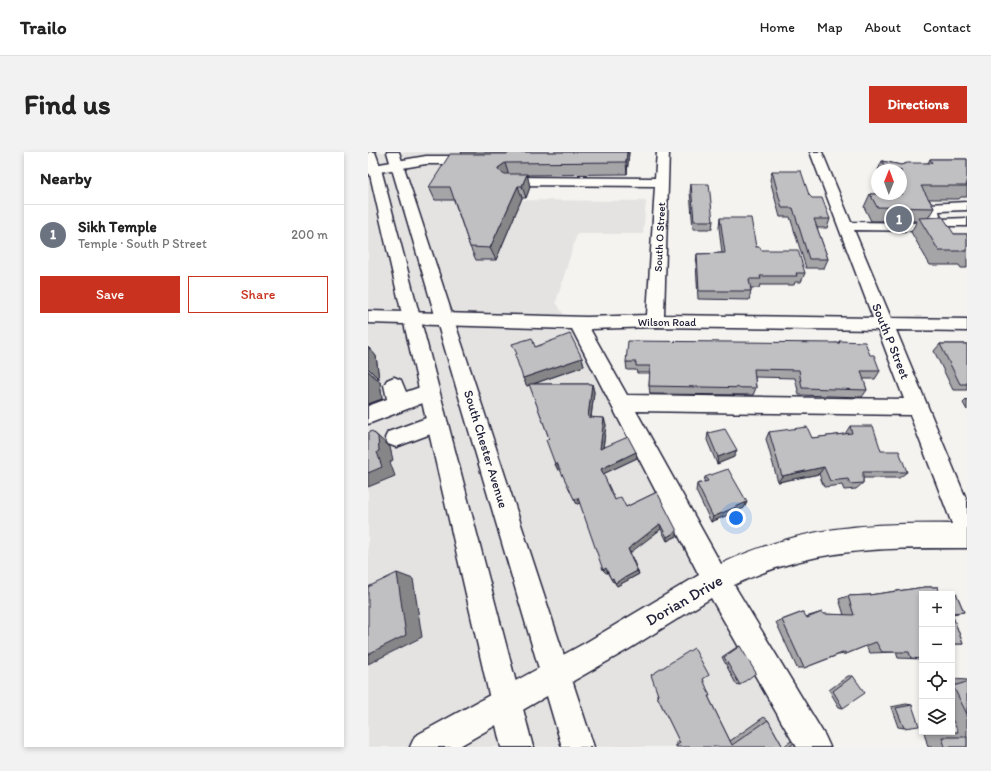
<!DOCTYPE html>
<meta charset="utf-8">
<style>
:root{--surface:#fff;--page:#f2f2f2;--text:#222;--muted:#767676;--line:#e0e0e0;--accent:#c8321e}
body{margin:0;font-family:Itim,sans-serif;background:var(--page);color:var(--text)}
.controls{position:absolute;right:12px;bottom:12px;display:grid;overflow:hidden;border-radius:0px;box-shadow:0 2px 6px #0003}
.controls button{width:36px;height:36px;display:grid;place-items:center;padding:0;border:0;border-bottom:1px solid var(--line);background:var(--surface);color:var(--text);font:20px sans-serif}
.compass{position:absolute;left:503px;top:12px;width:36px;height:36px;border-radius:50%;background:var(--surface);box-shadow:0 2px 6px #0003;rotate:1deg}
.you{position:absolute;left:368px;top:366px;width:14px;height:14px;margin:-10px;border:3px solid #fff;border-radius:50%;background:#1a73e8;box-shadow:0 0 0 6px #1a73e833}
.badge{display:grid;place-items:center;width:26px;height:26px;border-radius:50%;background:var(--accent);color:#fff;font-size:13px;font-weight:700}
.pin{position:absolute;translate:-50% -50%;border:2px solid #fff;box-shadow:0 1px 4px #0006}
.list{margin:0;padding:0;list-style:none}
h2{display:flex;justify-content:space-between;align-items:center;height:52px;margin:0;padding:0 16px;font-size:17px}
h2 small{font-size:13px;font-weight:400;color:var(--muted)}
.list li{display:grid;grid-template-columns:26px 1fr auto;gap:12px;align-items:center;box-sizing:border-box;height:60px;padding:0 16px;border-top:1px solid var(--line)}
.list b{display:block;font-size:15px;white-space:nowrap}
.list p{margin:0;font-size:13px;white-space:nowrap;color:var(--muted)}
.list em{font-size:13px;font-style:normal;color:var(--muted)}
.actions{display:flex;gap:8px;padding:12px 16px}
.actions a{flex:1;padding:9px 0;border:1px solid var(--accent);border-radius:0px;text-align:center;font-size:14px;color:var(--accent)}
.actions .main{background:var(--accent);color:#fff}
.icon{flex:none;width:22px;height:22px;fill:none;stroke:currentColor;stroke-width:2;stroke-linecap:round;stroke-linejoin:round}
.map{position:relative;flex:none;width:599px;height:595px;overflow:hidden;border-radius:0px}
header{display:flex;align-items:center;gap:24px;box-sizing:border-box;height:56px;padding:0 20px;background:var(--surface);border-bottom:1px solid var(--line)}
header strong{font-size:19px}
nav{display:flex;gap:22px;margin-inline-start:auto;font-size:14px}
.intro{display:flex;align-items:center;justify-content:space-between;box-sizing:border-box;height:96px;padding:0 24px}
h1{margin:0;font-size:28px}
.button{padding:10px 18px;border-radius:0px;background:var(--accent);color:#fff;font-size:14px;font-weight:700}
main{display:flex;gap:24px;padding:0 24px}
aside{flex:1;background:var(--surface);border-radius:0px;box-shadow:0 2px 6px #0003}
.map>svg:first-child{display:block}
</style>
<header>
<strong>Trailo</strong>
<nav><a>Home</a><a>Map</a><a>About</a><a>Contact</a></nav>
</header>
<div class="intro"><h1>Find us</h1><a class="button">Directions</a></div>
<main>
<aside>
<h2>Nearby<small></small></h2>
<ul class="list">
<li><span class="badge" style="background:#6b7280">1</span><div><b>Sikh Temple</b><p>Temple · South P Street</p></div><em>200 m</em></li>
</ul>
<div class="actions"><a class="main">Save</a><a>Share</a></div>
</aside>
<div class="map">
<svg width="599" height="595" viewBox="0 0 599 595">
<rect width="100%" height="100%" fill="#f4f3ef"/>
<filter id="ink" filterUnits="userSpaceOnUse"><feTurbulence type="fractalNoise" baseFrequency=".025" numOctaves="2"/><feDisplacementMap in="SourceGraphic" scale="8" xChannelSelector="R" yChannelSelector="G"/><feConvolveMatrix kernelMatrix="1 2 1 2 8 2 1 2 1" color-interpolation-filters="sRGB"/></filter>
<g filter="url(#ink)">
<!-- built -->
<path fill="#e4e3e2" d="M0,0H144L121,48L278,49L275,82H209L188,150L454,595H0Z"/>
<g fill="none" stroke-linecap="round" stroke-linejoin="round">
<!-- minor casing -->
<g stroke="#22223b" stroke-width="3">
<g id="minor">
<path d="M289,0H301L296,163L505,166L442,0H454L483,70L560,71L557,61L560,52L599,50V58L571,59L573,67L599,66V74H579L563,79L486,78L523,166L599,167V179L528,178L599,349V396C514,396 445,395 366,433L457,584L462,595H428L343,446L261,497L90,595H42L47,584L217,491L331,423L204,177L0,171V159L219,165L279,163L287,34L141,33L135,29L141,25L287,26ZM287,175L510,178L536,247L259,243L222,177ZM268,259L542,263L584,372C496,371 435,374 353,412Z"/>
<path d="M58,4H108L114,8L108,12H58L0,22V14Z"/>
<path d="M26,225L33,228L38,240L61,232L68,234L71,240L68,246L0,272V254L19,247L16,233L19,228Z"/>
<path d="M69,262L76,265L80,271L76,277L28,295L20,292L17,286L20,280Z"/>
</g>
</g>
<!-- major casing -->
<g stroke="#22223b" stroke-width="3">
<g id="major">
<path d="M0,0H7L13,17L165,595H133L0,14Z"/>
<path d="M19,0H31L226,595H194Z"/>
</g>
</g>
<!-- minor -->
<use href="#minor" fill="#fdfcf7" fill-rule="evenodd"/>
<!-- major -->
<use href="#major" fill="#fdfcf7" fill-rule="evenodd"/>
</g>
<!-- wall -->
<g fill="#a5a4a7" stroke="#22223b">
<path d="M93,0H261L259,22L159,23L162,35L158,46H154L128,108H108L102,95L86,48H67L61,35L94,2Z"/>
<path d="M562,7H599V45H593L591,47H561L566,56L560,66L586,82H599V116H593L591,113H562L543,80L549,69H503L496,55L502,42H533V18H510L514,9L533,13L560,11Z"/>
<path d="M404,19L441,43L462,67L459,76H449L460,107L456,116H438L422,65H412L402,28Z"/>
<path d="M323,32L345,69L344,77H325L322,40Z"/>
<path d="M352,66L393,98L437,121L433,130H427L426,133H392L391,136H383V139L381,148L330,147L328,111L329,102L354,101L351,75Z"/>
<path d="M471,189L502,203L512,219L507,227H495L499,238L494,245L431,243L427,226L387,225L388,236L385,243L282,242L281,234L282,221H269L268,218H259L258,210L470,191Z"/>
<path d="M572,192H599V238H585L566,199Z"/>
<path d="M0,195L8,204L11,227H8L12,230L14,247L0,252Z"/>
<path d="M167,195L214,206L216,214L165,232H224L226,240L223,266H236L238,273L235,296L268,300L269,306L235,322L247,348L258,355L289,340L309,384L299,389L293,377L262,400L271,422L249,434L246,429L245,430L239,420L238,421L212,351L209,352L192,317L190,318L187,312L181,286L162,233L159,234L155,226Z"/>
<path d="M599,247V258L595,251Z"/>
<path d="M482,274L539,320L531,326H495V331L488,337L476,338L474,333L456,335L451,322L410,330L398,287L401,280L444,286L477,282Z"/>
<path d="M340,281L366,305L349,312L339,288Z"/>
<path d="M337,325L379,350L376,356L343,370L328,339L329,332L336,330Z"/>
<path d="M557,435H570L571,441H588L596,460L584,462L595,492H584V442H554V507L530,506L528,500L502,501L498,494L478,502L470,503L436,516H429L408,470L435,460L438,465L454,460L455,462L476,463L471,447L480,444L501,443Z"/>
<path d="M372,494V533L368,532L354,505L369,495Z"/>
<path d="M480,524H485L475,556L471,555L461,538Z"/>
<path d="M335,527L340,544L362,589L396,565L400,568L415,595L308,594V590L311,588L289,544V542Z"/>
<path d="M586,527L599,528V595H560L556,580H590L584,567V528Z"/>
<path d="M538,552L544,553L536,576L530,575L523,555Z"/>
<path d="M423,589L426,591L428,595H415Z"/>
</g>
<!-- shaded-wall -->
<g fill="#868688" stroke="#22223b">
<path d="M259,0H261L259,22L258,10Z"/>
<path d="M137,11L141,24L134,28L130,18V16Z"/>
<path d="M159,22L162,35L158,46L154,34Z"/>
<path d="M150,34L154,46L128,108L122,96Z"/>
<path d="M0,195L8,204L11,227L0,216Z"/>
<path d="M214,206L216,214L159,234L155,226Z"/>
<path d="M0,219L12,230L14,247L0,252Z"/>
<path d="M224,232L226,240L222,272L220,265Z"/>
<path d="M236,266L238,273L234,303L232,297Z"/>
<path d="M4,279L22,295L25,308L22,310L27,324L0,335V321L9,300Z"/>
<path d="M369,298L366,305L349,312L350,305Z"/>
<path d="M268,300L269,306L235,322L233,317Z"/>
<path d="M189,311L192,317L190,318L187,312Z"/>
<path d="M456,315L451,322L410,330L414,324Z"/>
<path d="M210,346L213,351L209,352L206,347Z"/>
<path d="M379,350L376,356L343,370L345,365Z"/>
<path d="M292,372L293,377L262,401L260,397Z"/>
<path d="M309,379V384L299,389V385Z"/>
<path d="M238,416L240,420L238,421L235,418Z"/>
<path d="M269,419L271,422L249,434L247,431Z"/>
<path d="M29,421L45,427L54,485L0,512V502Z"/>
<path d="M245,426L247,429L245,430L243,427Z"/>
</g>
<!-- building -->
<g fill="#c0bfc2" stroke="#22223b">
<path d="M142,0H259L258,10L137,11L130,16V18L137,22H159L154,34H150L122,96L102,95L82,35H61L82,2H140Z"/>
<path d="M562,7H599V32H598L599,34H553L566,56L509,55L502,42H534L533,39V18H520L514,9L533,13L539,11H564Z"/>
<path d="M404,19H433L441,43L444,46H454L462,67H446L460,107H441L425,56H414Z"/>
<path d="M323,32H341L345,69H326Z"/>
<path d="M575,65L586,82H599V99H571L551,66Z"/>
<path d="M352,66H383L388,95H392L393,98H430L437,121H428L429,124H392L393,127H381L383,139H331L329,102L357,101Z"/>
<path d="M202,182L214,206L155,226L147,203L149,202L144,192L164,186L167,195Z"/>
<path d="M260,189L472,191L471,189L497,190L502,203H506L512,219H493L499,238L434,236L431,218L386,217L388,236L281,234L282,214H268V210H258Z"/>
<path d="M572,192H599V232H592Z"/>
<path d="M161,232H224L220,265L236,266L232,297L260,285L268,300L233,317L247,348L253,345L258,355L289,340L309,379L299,385L292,372L260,397L269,419L247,431L245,426L243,427L238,416L235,418L210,346L206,347L189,311L187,312L178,288L181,286Z"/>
<path d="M482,274H505L513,299H531L539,320H495V331L482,332L480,327L462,329L456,315L414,324L401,280L439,275L444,286L484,281Z"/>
<path d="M357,277L369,298L350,305L340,281Z"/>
<path d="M4,279L10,285L11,299L9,300L14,315L0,321V281Z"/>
<path d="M360,317L379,350L345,365L329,332L340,329L337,325Z"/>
<path d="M29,421L38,483L0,502V435Z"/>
<path d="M557,435H570L571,441H588L596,460L584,461V442H554V507L543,506L541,500H514L508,490L478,502L477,500L436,516L414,468L435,460L439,466L454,460L455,462L486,463L480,444L501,443Z"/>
<path d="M584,462L595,492H584Z"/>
<path d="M372,494L388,521L372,533L356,505Z"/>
<path d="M326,496L341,523L335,527L342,544H340L364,593L400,568L415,595H308V594L312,591L289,544L290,543L283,523Z"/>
<path d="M485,524L497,541L475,556L465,539Z"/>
<path d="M599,530V562L585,534Z"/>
<path d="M544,553L551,574L536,576L528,556Z"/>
<path d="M574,585H599V595H577Z"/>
<path d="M426,591L428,595H421Z"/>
</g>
</g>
<g text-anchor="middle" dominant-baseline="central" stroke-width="3" stroke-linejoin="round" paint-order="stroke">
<!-- far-street labels -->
<g font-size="11" fill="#22223b" stroke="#fdfcf7">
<text transform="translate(292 85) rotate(-87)">South O Street</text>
<text x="299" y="170">Wilson Road</text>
</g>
<!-- street labels -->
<g font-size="13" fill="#22223b" stroke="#fdfcf7">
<text transform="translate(523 189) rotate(68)">South P Street</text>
<text transform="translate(118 297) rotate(73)">South Chester Avenue</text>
</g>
<!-- near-street labels -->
<g font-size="16" fill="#22223b" stroke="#fdfcf7">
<text transform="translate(316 448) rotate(-30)">Dorian Drive</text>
</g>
</g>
</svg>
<div class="controls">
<button>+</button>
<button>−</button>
<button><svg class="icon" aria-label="locate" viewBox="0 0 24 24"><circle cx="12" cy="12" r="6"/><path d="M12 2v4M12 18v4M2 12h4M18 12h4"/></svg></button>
<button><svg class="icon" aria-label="layers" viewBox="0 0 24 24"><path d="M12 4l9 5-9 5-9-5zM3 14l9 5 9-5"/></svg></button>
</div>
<svg class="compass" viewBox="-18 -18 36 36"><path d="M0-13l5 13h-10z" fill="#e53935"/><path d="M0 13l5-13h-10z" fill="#767676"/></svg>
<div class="you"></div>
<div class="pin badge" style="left:531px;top:67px;background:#6b7280">1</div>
</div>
</main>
